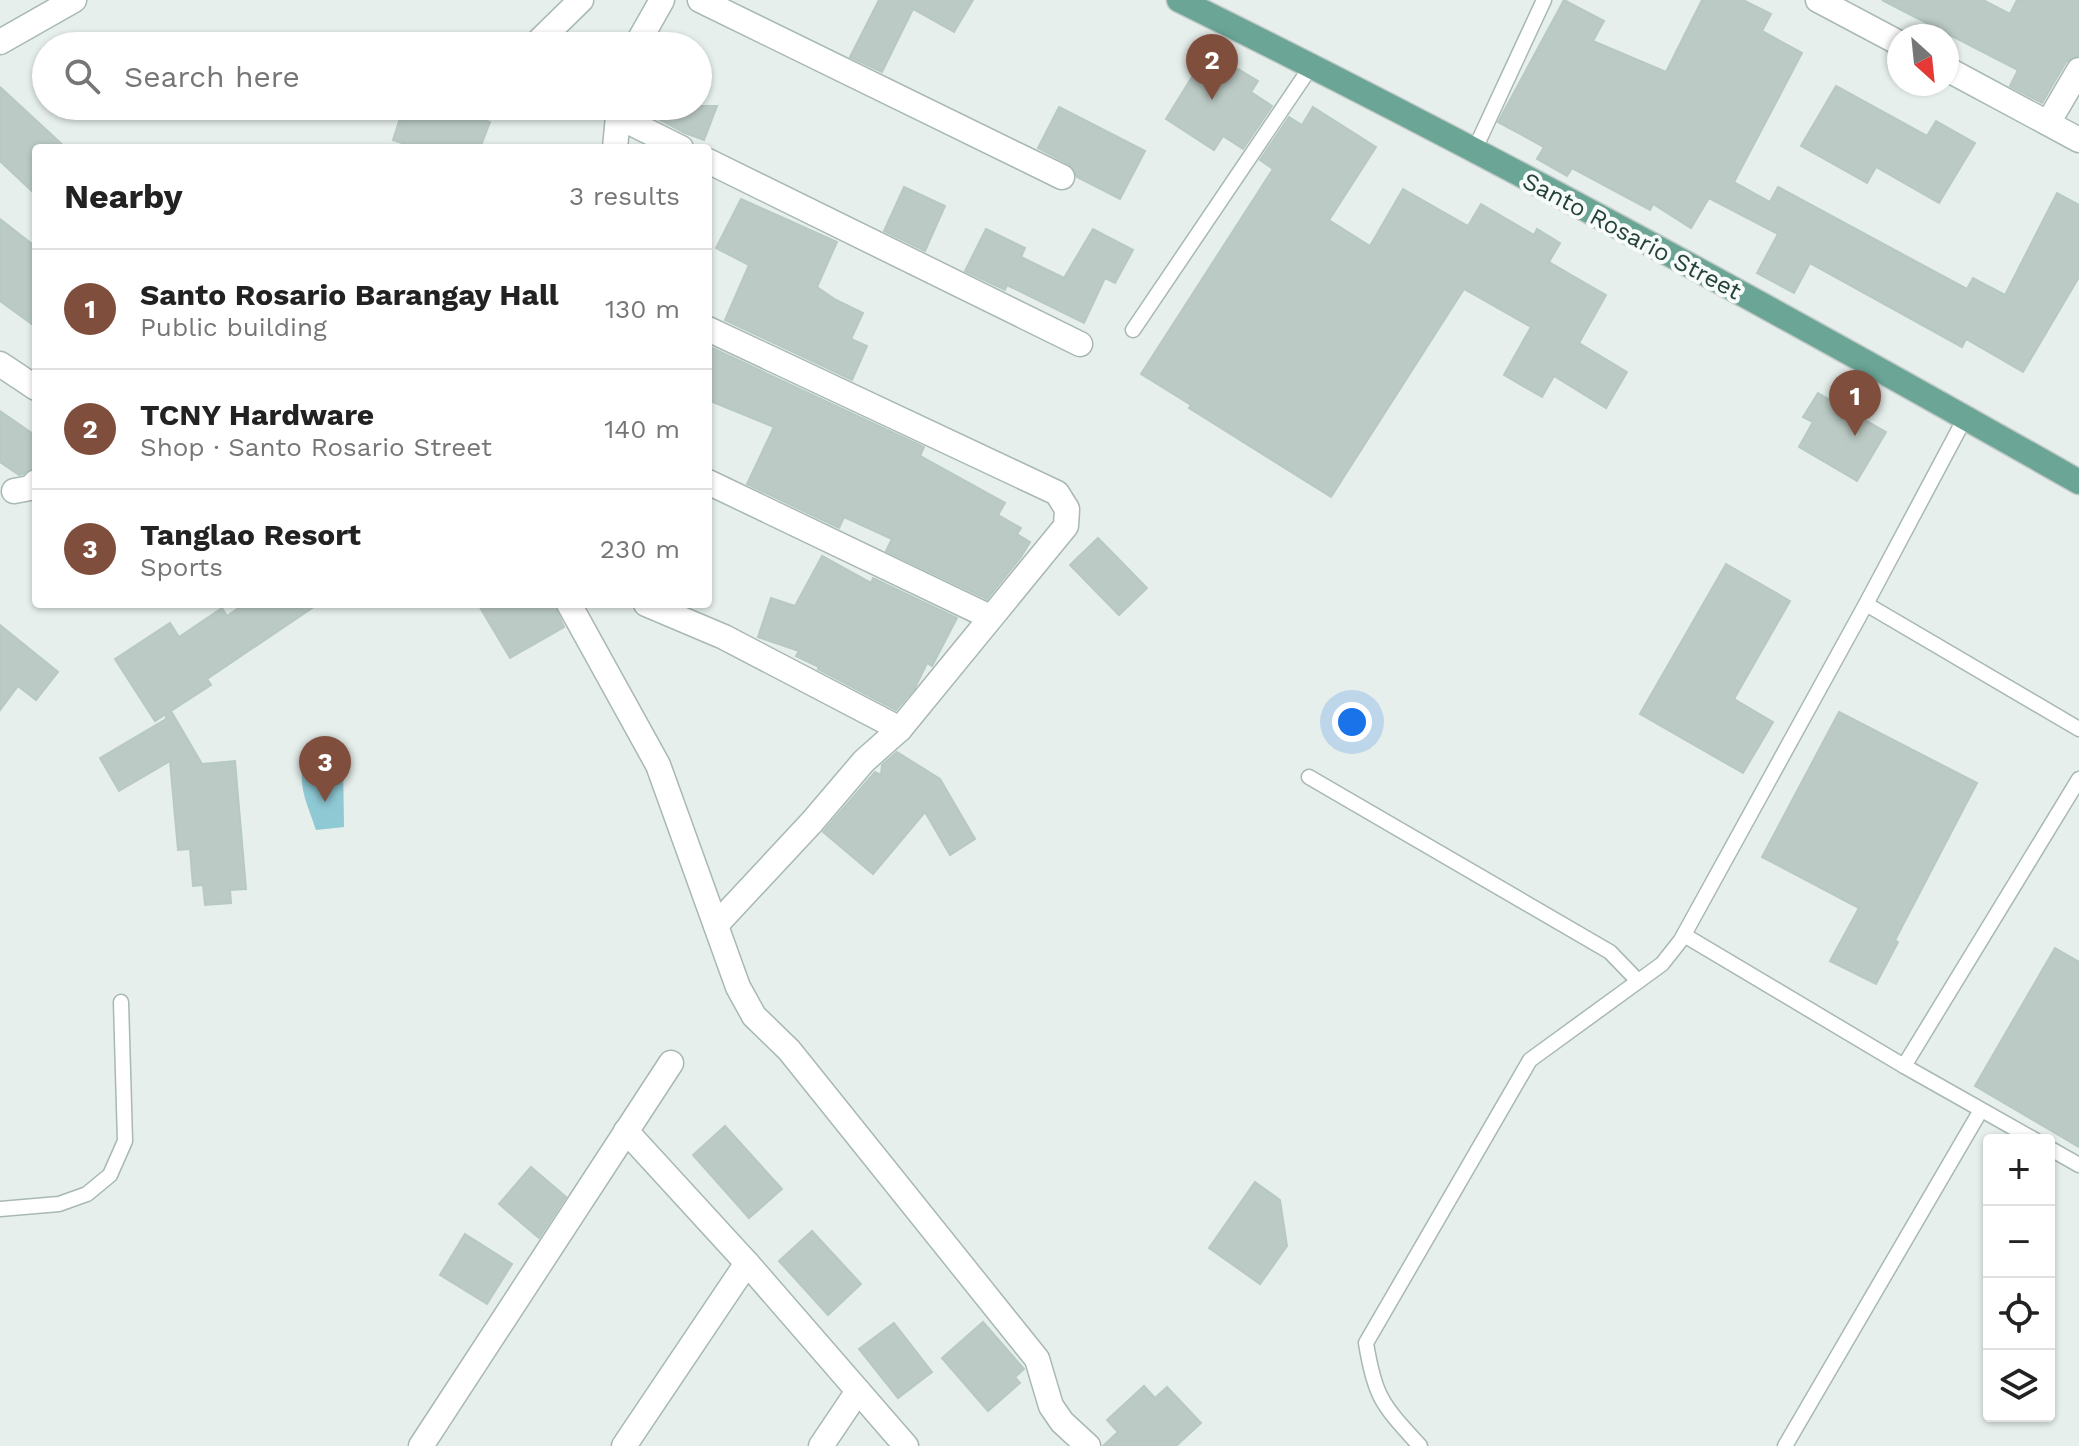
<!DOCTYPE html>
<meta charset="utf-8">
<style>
:root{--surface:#fff;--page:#f2f2f2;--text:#222;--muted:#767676;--line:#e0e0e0;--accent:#804e3d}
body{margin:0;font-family:"Work Sans",sans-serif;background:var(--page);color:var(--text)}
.controls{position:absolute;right:24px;bottom:24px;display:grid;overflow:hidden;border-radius:8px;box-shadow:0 2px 6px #0004}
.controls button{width:72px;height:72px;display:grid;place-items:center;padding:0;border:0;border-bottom:2px solid var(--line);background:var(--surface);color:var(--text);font:40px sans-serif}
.compass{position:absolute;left:1887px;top:24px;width:72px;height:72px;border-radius:50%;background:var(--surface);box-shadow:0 2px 6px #0004;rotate:153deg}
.you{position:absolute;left:1352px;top:722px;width:28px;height:28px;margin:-20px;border:6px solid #fff;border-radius:50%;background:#1a73e8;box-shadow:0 0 0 12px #1a73e833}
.badge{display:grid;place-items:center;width:52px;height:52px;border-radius:50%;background:var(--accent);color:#fff;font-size:26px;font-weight:700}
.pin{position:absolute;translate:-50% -66px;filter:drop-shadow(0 2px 4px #0008)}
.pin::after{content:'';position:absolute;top:42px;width:28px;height:24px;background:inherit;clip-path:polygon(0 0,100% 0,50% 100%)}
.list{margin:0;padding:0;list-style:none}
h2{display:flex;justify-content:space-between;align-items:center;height:104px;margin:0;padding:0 32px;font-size:34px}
h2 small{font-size:26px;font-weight:400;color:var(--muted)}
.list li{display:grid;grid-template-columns:52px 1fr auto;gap:24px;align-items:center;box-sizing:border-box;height:120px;padding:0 32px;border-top:2px solid var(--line)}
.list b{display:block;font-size:30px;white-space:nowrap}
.list p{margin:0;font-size:26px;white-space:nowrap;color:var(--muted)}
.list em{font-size:26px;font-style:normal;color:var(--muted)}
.icon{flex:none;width:44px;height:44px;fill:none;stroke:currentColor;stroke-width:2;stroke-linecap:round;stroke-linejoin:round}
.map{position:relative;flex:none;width:2079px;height:1446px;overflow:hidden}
.search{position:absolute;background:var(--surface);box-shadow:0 2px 6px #0004;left:32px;top:32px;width:680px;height:88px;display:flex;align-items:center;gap:20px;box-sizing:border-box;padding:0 28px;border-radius:44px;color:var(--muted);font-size:30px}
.panel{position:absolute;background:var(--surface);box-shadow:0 2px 6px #0004;left:32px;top:144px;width:680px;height:464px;border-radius:8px}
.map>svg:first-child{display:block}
</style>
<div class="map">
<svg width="2079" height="1446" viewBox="0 0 2079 1446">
<rect width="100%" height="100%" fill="#e6efeb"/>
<!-- water -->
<path fill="#8ec9d4" d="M343,763L344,827L316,830C309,808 298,788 303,765Z"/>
<!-- building -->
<g fill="#bbcac4" stroke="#b8c9c2" stroke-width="2">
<path d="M879,0H973L954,32L913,9L882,72L850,57Z"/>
<path d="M1564,0L1604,21L1593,41L1666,72L1702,0H1743L1771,14L1762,31L1802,53L1734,182L1770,202L1778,187L1967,289L1973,278L2005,295L2057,193L2079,205V277L2023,372L1966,339L1962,347L1810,263L1794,293L1757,273L1778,234L1709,198L1691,228L1653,204L1650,210L1572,168L1567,176L1537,159L1544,147L1498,122Z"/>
<path d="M1882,0H1983L2010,14L2017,0H2079V55L2066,62L2042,103L2010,86L2018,70Z"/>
<path d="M1208,51L1258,81L1251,92L1272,106L1243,149L1223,136L1214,150L1166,119Z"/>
<path d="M1836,86L1927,136L1936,121L1975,143L1939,203L1876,167L1867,183L1801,146Z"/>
<path d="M0,87L66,148H36V195L0,161Z"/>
<path d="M404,106H444L490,122L480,148H417L393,140Z"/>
<path d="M634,106H717L704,140L685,133Z"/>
<path d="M1059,107L1145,151L1120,199L1077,177L1069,164L1038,148Z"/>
<path d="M1313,107L1376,147L1329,220L1370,246L1403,189L1468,226L1481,204L1534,235L1537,229L1560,243L1549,262L1606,295L1579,343L1627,372L1606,408L1554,376L1542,397L1504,375L1531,327L1464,289L1331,497L1189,408L1191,405L1141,374L1273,169L1260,160L1289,117L1302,125Z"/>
<path d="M904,187L945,206L925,251L884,231Z"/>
<path d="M741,199L837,242L817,287L836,300L863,313L851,339L867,346L852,380L725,320L749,265L716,248Z"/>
<path d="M0,219L36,247V327L0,301Z"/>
<path d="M986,229L1025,248L1021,257L1064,278L1093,229L1133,250L1115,283L1105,278L1084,323L1007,285L1005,290L965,271Z"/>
<path d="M708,346L924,447L920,456L1005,503L998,515L1021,528L1017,534L1030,542L1021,557L987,599L886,551L892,539L844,517L839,528L747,484L774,427L708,400Z"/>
<path d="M1818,393L1886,432L1857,481L1799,447L1813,422L1803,417Z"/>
<path d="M0,411L36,436V467L23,474L19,475L0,462Z"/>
<path d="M1098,538L1147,588L1119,615L1070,565Z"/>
<path d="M822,556L871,583L873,578L957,618L932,666L927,663L915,688L896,710L818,669L819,667L796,656L799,651L758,637L771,598L795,606Z"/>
<path d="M1726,564L1790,601L1734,699L1773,722L1743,773L1640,714Z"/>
<path d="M244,604H318L207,679L211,685L171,711L202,764L235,761L246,889L230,890L231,903L205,905L203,885L193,886L190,849L178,850L170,761L119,791L100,758L166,719V714L155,721L115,659L170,623L179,637L222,608L227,616Z"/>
<path d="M478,604H554L564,627L510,658Z"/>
<path d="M0,625L58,672L36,700L18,686L0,710Z"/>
<path d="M1839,712L1977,783L1895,940L1898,942L1876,984L1830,961L1859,908L1762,857Z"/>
<path d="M897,752L940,779L975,839L950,855L925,812L873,874L823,832L875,772L881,775L882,765Z"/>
<path d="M2055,948L2079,962V1147L1975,1086Z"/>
<path d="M725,1126L782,1189L749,1218L693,1155Z"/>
<path d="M531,1167L566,1197L539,1238L499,1204Z"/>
<path d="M1255,1182L1280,1200L1287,1246L1260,1284L1209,1248Z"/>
<path d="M812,1231L861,1284L828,1315L779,1261Z"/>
<path d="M465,1234L512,1264L487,1304L440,1275Z"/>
<path d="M983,1322L1024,1369L1015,1377L1020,1383L988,1411L942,1358Z"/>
<path d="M894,1323L932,1372L898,1398L859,1349Z"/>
<path d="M1144,1386L1155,1398L1167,1387L1201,1423L1176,1446H1103L1118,1432L1107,1420Z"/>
</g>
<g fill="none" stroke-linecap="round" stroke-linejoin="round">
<!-- lane casing -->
<g stroke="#a8b8b2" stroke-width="17">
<g id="lane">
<path d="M1474,151L1544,0"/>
<path d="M1133,330L1312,65"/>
<path d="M1866,604L2079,729"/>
<path d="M1309,777L1610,952L1638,981"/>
<path d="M1684,935L1904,1066"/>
<path d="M2035,1140L1904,1066L2079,779"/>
<path d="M2049,1148L2079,1165"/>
<path d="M0,1209L59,1204L87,1194L110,1175L125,1141L121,1002"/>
<path d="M1420,1446C1383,1405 1375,1399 1366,1343L1530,1060L1662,964L1681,940L1866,604L1965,418"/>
<path d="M1785,1446L1981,1110"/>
</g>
</g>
<!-- street casing -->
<g stroke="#a8b8b2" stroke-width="27">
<g id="street">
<path d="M700,0L1062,177"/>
<path d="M1818,0L1899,43"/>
<path d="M0,42L74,0"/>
<path d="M534,46L581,0"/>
<path d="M636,46L662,0"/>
<path d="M1947,69L2079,140"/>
<path d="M617,116L681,148"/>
<path d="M2048,123L2079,70"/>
<path d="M615,148L619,106"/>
<path d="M708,161L1080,344"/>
<path d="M708,329L1057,493L1067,509L1066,526L900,729L864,761L812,822L716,925"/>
<path d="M0,364L36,388"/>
<path d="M708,482L990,617"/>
<path d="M14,491L30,488L36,482"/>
<path d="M569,604L658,765L738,987L754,1016L789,1050L1037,1359L1051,1406L1062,1422L1088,1446"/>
<path d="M646,604L724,637L900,729"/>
<path d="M626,1131L747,1263L906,1446"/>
<path d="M421,1446L671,1063"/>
<path d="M624,1446L747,1263"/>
<path d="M821,1446L858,1391"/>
</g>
</g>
<!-- primary casing -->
<g stroke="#c2cac8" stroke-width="27">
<path id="primary" d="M1179,0C1484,150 1783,314 2079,482"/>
</g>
<!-- lane -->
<use href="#lane" stroke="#fff" stroke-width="14"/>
<!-- street -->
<use href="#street" stroke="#fff" stroke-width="24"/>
<!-- primary -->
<use href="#primary" stroke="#6aa596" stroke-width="24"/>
</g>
<g text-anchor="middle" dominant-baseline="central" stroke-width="8" stroke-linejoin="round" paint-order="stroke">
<!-- street labels -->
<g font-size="24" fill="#24423a" stroke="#f7fbf9">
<text transform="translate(1632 236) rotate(28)">Santo Rosario Street</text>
</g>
</g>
</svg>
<div class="controls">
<button>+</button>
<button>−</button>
<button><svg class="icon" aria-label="locate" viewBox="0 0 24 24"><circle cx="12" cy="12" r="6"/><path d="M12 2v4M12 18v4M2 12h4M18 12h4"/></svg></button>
<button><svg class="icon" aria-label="layers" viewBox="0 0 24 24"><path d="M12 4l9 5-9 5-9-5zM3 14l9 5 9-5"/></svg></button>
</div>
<svg class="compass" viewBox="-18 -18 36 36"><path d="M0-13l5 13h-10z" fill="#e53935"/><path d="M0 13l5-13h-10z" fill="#767676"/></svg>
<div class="you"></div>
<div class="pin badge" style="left:1855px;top:436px">1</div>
<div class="pin badge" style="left:1212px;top:100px">2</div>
<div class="pin badge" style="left:325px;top:802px">3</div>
<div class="search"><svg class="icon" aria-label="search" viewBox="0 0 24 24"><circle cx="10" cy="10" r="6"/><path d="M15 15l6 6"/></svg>Search here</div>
<section class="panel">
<h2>Nearby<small>3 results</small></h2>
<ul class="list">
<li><span class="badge">1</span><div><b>Santo Rosario Barangay Hall</b><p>Public building</p></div><em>130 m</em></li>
<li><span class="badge">2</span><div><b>TCNY Hardware</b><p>Shop · Santo Rosario Street</p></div><em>140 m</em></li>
<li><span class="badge">3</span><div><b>Tanglao Resort</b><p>Sports</p></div><em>230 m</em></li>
</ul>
</section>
</div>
